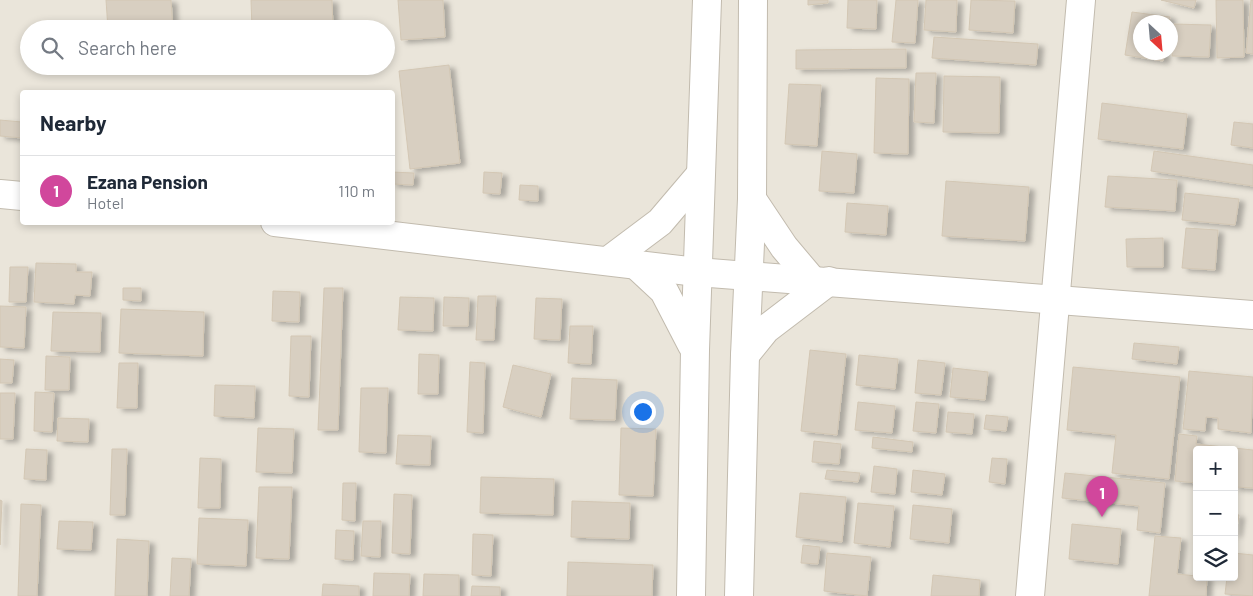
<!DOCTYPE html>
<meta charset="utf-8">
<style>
:root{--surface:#fff;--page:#f6f6f7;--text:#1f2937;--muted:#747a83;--line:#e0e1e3;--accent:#1a73e8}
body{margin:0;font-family:Barlow,sans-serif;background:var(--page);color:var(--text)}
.controls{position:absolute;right:15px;bottom:15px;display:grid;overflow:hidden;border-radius:5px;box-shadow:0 2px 8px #0003}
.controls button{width:45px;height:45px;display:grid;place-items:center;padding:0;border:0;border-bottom:1px solid var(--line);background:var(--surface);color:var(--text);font:25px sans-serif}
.compass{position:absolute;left:1133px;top:15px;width:45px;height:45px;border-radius:50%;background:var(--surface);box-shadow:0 2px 8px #0003;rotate:154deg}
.you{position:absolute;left:642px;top:411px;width:18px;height:18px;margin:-12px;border:4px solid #fff;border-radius:50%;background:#1a73e8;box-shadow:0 0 0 8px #1a73e833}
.badge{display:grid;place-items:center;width:32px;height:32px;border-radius:50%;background:var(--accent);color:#fff;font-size:16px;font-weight:700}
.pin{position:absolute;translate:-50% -41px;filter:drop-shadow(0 1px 2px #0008)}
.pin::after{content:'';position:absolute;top:26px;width:18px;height:15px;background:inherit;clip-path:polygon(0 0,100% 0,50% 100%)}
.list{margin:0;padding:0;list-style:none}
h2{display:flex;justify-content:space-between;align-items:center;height:65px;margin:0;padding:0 20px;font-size:21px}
h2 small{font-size:16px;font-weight:400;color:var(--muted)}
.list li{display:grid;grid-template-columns:32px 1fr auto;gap:15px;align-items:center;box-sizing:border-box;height:70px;padding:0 20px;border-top:1px solid var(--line)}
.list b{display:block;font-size:19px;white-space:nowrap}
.list p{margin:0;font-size:16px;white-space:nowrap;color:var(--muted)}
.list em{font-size:16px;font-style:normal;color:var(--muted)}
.icon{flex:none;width:28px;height:28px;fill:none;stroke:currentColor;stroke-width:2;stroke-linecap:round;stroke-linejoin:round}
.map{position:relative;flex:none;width:1253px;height:596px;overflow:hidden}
.search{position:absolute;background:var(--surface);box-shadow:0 2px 8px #0003;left:20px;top:20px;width:375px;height:55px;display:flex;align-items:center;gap:12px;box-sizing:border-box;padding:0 18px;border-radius:28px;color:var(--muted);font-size:19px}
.panel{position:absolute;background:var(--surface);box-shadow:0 2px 8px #0003;left:20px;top:90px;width:375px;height:135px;border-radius:5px}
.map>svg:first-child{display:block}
</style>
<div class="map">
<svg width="1253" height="596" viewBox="0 0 1253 596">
<defs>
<filter id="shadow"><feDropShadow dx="5.5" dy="3" stdDeviation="2.5" flood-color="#0004"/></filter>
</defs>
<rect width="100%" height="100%" fill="#f6f3ec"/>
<!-- residential -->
<path fill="#eae5da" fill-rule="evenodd" d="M0,0H1253V596H0ZM1140,22H1170V52H1140ZM29,29H386V66H29ZM22,92H392V222H22ZM1197,450H1234V577H1197Z"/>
<!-- building -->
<g fill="#d8cfc1" stroke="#d3c7b4" filter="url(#shadow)">
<path d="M106,0H171L173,29H108Z"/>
<path d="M251,0H332L333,29H252Z"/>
<path d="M398,0H443L445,37L401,40Z"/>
<path d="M808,0H828V3L808,5Z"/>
<path d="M848,0H877L876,29L847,28Z"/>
<path d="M896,0H918L915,43L892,42Z"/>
<path d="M926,0H957L956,32L924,30Z"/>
<path d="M971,0L1015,1L1013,33L969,30Z"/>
<path d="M1161,0H1196L1194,8Z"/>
<path d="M1216,0H1243L1244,57L1217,58Z"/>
<path d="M1251,0H1253V54L1246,53Z"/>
<path d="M1132,12L1170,17L1169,22H1140V52H1165L1163,61L1125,55Z"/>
<path d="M1174,24L1211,25L1209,57L1172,56Z"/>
<path d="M934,37L1038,44L1036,65L932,58Z"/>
<path d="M906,49V68L796,69V50Z"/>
<path d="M449,65L460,163L410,169L399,71Z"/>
<path d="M916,73H936L934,123L914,122Z"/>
<path d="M944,76L1000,77L999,133L943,132Z"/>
<path d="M876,78L909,79L908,154L874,153Z"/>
<path d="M789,84L821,85L817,146L785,144Z"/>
<path d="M1102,103L1187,114L1183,149L1098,139Z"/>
<path d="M0,120L22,122V138L0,136Z"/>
<path d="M1234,122L1253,124V148L1231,145Z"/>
<path d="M822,151L857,154L854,193L819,191Z"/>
<path d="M1154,151L1253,165V186L1151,171Z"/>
<path d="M392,172L414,173L413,185L392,184Z"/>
<path d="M484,172L502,173L500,194L483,193Z"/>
<path d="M1108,176L1177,180L1175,211L1105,207Z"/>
<path d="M946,181L1029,187L1025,241L942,236Z"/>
<path d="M520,185L538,186V201L519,200Z"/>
<path d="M1185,193L1239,199L1235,225L1182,220Z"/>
<path d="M847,203L888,206L886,235L845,232Z"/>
<path d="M1186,228L1218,230L1215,270L1182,268Z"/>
<path d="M1163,238V267H1127L1126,239Z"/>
<path d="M36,263L76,264V272H92L90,296L75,295L74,304L34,302Z"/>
<path d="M10,267H28L26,302H9Z"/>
<path d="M123,288H141V301L123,300Z"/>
<path d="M324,288H343L338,430H318Z"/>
<path d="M273,291L300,292L299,322L272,321Z"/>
<path d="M478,296H496L494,340H476Z"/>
<path d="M400,297L434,298L433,331L398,330Z"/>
<path d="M444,297L469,298L468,326H443Z"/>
<path d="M536,298L562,299L560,340L534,339Z"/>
<path d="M0,306L26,307L24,348L0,347Z"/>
<path d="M121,309L204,312L203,356L119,353Z"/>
<path d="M53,312L101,313L100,352L51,351Z"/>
<path d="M570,326H593L591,364L568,363Z"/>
<path d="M291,336H311L309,397L289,396Z"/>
<path d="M1134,343L1179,347L1177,364L1132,359Z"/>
<path d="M810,350L846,354L837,435L801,431Z"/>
<path d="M419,354L439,355L438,394H418Z"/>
<path d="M859,355L898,359L895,389L856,385Z"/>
<path d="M46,356L70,357L69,390H45Z"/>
<path d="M0,359L14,360L12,383H0Z"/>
<path d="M918,360L945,363L941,395L915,393Z"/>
<path d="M470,362L485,363L483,433L467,432Z"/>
<path d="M119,363H138L137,408H117Z"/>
<path d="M513,365L551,374L541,417L503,407Z"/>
<path d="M1073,367L1180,377L1169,479L1112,473L1116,435L1067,430Z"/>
<path d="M953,368L988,372L985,400L950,397Z"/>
<path d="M1189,371L1253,377L1251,433L1218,429V418L1206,417L1205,431L1183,429Z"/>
<path d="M572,378L617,380L615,420L570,419Z"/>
<path d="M215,385L255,386L254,418L214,416Z"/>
<path d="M361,388H388L386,453L359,452Z"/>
<path d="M35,392L54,393L52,432L34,431Z"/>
<path d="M0,393H15L13,439H0Z"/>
<path d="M858,402L895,406L892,433L855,430Z"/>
<path d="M916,402L939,404L936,433L913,431Z"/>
<path d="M948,412L974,414L972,434L946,432Z"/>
<path d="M986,415L1008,417L1006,431L984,429Z"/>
<path d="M58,418L89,419L88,442L57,441Z"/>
<path d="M258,428L294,429L292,473L256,472Z"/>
<path d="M621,428L656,429L653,496L619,495Z"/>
<path d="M1179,434L1197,436L1196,444L1253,450V488L1234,487V450H1197V483L1175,481Z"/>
<path d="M398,435L431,436L430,465L396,464Z"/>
<path d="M873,437L913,442L912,452L872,448Z"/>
<path d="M814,441L841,444L839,464L812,462Z"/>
<path d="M26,449L47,450L46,480L24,479Z"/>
<path d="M112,449H127L125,515H110Z"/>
<path d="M200,458L221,459L220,508H198Z"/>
<path d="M992,458L1007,459L1005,484L989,482Z"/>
<path d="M874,466L897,469L895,494L871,492Z"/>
<path d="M827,470L860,473L858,482L825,479Z"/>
<path d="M913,470L945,474L942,495L911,492Z"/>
<path d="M1065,473L1165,483L1160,533L1137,530L1139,506L1062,498Z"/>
<path d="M481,477L554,479L553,515L480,513Z"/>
<path d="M343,483H356L355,521L342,520Z"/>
<path d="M259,487H292L289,559L256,558Z"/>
<path d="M800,493L846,497L842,542L796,537Z"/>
<path d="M394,494L412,495L410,554L392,553Z"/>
<path d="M0,500L2,501L0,545Z"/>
<path d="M572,501L630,503L629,539L571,537Z"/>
<path d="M858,503L894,506L890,547L854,543Z"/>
<path d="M21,504L41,505L37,596H18Z"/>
<path d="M913,505L952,509L949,543L910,539Z"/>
<path d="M1234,514L1239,515L1236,534H1234Z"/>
<path d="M199,518L248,520L246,566L197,564Z"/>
<path d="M59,521L93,522L91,550L57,549Z"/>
<path d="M363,521H381L380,557L361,556Z"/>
<path d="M1072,524L1121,529L1118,564L1069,559Z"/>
<path d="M336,530L354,531L353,560L335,559Z"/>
<path d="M473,534L493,535L491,576L472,575Z"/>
<path d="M1155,536L1181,538L1177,574L1207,577L1206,596H1149Z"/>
<path d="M117,539L149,541L147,596H115Z"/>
<path d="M803,545L820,547L818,564L801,563Z"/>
<path d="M827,553L871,557L867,596L824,591Z"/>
<path d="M1234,553L1253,555V596L1225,594L1227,577H1234Z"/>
<path d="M172,558L191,559L189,596H170Z"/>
<path d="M568,562L653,565L652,596H567Z"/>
<path d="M374,573L410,574L409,596H373Z"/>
<path d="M424,574L459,575V596H423Z"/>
<path d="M933,575L980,580L979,596H931Z"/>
<path d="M323,584L359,586V596H322Z"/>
<path d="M472,586L500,587V596H471Z"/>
</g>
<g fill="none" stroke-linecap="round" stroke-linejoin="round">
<!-- minor casing -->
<g stroke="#c2bbae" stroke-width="30">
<g id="minor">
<path d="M0,194L22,196"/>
<path d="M752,199L784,247L811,279"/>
<path d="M275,222L697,272L1253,315"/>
<path d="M608,261L660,222L700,175"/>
<path d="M635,264L664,291L692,345"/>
<path d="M745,355L766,329L829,281"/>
<path d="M691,596L695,350L707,0"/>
<path d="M739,596L745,355L752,199L753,0"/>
<path d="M1030,596L1081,0"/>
</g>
</g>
<!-- minor -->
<use href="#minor" stroke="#fff" stroke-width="28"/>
</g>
</svg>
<div class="controls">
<button>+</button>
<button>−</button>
<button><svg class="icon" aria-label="layers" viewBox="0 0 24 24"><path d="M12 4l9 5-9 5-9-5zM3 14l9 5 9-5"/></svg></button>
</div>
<svg class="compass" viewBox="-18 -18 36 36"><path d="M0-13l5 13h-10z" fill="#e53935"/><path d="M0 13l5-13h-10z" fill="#747a83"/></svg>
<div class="you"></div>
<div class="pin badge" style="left:1102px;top:517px;background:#d1479c">1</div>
<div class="search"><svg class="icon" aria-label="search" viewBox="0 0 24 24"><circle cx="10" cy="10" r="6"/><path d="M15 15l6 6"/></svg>Search here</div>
<section class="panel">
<h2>Nearby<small></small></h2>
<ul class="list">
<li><span class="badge" style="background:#d1479c">1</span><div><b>Ezana Pension</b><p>Hotel</p></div><em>110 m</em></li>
</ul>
</section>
</div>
